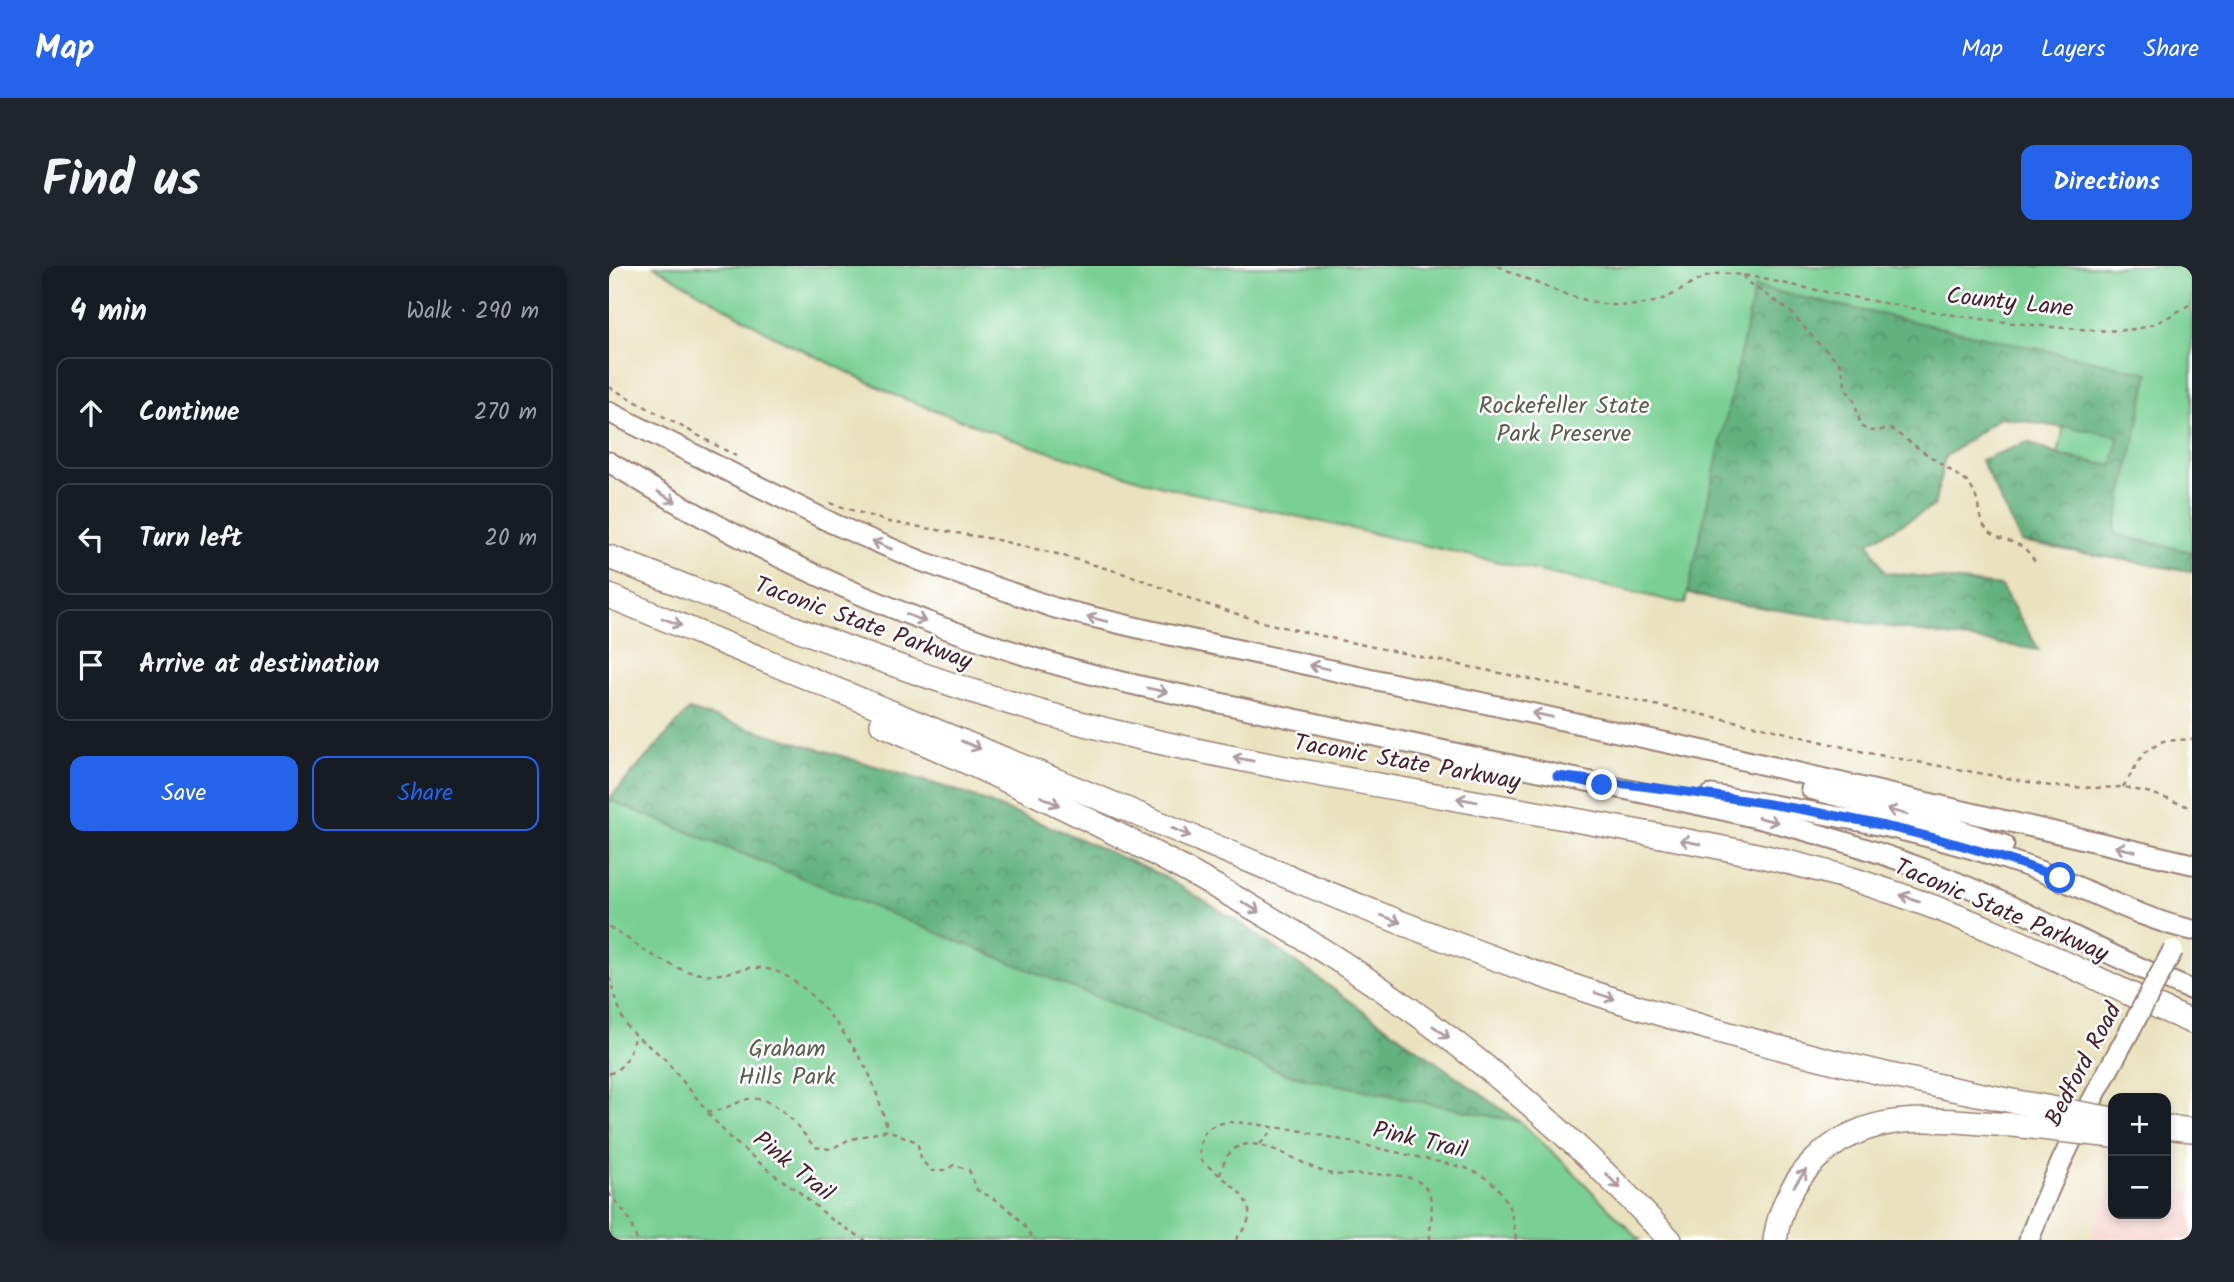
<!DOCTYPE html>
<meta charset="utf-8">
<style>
:root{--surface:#171b24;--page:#20242c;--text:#f1f3f6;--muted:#9ea1a6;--line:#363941;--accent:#2563eb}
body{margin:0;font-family:Kalam,sans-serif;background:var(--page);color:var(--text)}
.controls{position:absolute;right:21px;bottom:21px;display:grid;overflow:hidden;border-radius:14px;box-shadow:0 4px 10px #0003}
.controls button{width:63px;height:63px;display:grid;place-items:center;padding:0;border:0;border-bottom:2px solid var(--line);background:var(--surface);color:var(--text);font:35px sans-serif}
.stop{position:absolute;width:21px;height:21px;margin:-16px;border:5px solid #2563eb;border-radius:50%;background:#fff}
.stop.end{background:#2563eb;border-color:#fff;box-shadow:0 2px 7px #0008}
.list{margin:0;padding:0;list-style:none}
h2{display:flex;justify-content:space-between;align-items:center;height:91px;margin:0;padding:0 28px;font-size:30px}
h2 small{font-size:23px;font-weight:400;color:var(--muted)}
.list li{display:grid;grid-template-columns:46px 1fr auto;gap:21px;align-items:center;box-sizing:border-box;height:112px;margin:0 14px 14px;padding:0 14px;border:2px solid var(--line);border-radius:14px}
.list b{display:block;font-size:26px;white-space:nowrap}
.list em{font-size:23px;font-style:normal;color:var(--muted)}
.actions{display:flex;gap:14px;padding:21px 28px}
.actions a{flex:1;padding:16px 0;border:2px solid var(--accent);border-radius:14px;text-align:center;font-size:24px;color:var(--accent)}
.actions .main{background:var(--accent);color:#fff}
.icon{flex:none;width:38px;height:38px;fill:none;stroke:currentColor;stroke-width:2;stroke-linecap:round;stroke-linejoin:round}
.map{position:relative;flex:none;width:1583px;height:974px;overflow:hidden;border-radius:14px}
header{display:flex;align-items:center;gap:42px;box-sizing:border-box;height:98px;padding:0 35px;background:var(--accent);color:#fff}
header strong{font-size:33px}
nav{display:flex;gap:38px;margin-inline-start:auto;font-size:24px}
.intro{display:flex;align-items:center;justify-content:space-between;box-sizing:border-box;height:168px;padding:0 42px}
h1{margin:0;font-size:49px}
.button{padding:18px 32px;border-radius:14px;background:var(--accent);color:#fff;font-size:24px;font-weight:700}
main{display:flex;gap:42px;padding:0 42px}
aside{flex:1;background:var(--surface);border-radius:14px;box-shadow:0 4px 10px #0003}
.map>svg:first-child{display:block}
</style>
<header>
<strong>Map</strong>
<nav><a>Map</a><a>Layers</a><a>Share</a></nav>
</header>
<div class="intro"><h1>Find us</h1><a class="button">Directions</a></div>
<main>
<aside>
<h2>4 min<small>Walk · 290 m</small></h2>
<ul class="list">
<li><svg class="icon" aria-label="ahead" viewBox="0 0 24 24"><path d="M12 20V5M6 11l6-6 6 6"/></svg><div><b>Continue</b></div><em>270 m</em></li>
<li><svg class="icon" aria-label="left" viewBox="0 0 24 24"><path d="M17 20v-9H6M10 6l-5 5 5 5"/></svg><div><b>Turn left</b></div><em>20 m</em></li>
<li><svg class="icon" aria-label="arrive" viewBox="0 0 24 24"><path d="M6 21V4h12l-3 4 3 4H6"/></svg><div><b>Arrive at destination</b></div></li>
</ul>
<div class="actions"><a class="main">Save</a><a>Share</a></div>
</aside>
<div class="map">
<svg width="1583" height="974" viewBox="0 0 1583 974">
<defs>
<pattern id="forest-crowns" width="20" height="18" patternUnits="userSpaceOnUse" patternTransform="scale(1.75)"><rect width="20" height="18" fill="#63b27e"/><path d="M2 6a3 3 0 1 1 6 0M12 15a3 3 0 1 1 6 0" fill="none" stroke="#549067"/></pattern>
</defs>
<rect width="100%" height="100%" fill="#fff"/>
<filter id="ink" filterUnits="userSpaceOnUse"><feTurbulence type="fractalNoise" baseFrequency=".0143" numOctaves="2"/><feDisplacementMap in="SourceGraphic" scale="14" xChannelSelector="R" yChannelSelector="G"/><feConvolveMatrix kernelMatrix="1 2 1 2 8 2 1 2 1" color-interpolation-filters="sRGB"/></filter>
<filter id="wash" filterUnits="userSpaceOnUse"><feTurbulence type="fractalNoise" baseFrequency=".00686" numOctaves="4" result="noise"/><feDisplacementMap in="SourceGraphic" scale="28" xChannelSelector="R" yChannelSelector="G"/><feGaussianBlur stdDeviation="1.57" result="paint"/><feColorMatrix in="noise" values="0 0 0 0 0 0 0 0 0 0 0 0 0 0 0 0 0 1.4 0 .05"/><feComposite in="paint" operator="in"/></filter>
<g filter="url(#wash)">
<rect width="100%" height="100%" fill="#eae2bf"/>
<!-- built -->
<path fill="#f7d0ca" d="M1502,917H1504V948H1557V922L1583,924V974H1481Z"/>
<!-- forest -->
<g fill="url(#forest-crowns)" stroke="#566854" stroke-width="2">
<path d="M1583,0V306L1412,276L1372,194L1419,176L1449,189L1503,200L1509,171L1391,151L1336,191L1325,240L1260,276L1275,306L1392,320L1430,384L1104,334L710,217L199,58Z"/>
<path d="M80,444L349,525L455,566L552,609L633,658L911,856L951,893L1031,974H0V533Z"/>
</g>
<!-- park -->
<g fill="#7ad094" stroke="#627860" stroke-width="2">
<path d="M45,0H1583V286L1505,268L1540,107L1146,21L1076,338L553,220L422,180L288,130L165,70Z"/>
<path d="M1455,160L1509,170L1504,200L1449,189Z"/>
<path d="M0,534L677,808L911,856L951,893L1031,974H0Z"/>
</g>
</g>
<g filter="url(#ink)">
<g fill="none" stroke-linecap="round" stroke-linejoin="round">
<!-- primary casing -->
<g stroke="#9a8075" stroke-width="23">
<g id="primary">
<path d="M0,146L225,258L312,295L446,342L538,364L1091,484L1583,598"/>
<path d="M0,196C167,300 338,376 531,420L1109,543C1195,562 1278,586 1359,621C1435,653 1506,694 1583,724"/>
<path d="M1202,523L1336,559L1395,579"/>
<path d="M1102,529C1210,546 1310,563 1414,599C1471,618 1524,651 1583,664"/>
<path d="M1420,974C1446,901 1482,835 1519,768"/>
</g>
</g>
<!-- motorway casing -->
<g stroke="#9a8075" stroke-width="26">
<g id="motorway">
<path d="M0,291C176,358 351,431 536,473C682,506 830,529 977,556C1067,573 1158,588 1246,614C1304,632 1361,654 1417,679C1472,704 1527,732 1583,756"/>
<path d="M0,330C165,397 330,465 495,534C645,596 795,662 949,715C1099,766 1253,806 1408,836"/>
<path d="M273,458C459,540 644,629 808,748C900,815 984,891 1061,974"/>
<path d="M1557,861L1583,864"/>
<path d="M1166,974C1175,911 1223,864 1286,856C1324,851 1366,857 1404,859"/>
</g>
</g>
<!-- path -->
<g stroke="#9a8075" stroke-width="2.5" stroke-dasharray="5 5" stroke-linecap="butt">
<path d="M889,0C936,21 996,51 1048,35C1069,29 1086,12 1107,8C1115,7 1125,8 1134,9C1237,30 1339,52 1445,61C1474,63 1507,68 1536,61C1553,56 1568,46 1583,37"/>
<path d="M1134,9L1137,15L1180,44L1209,77L1232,98L1237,123L1245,134L1252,160L1259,165L1282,163L1358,216C1374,235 1366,248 1376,261C1385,273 1398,273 1410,279C1417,282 1421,289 1426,295"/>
<path d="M0,121L127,190"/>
<path d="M221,237L280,256L384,273L448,288L523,310L590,336L657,357L735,375L1149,460L1259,487L1442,520L1485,522L1514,521L1542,527L1583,542"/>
<path d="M1514,521L1535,487L1554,475L1583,473"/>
<path d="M0,661C34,681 68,713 111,708C132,705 140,698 163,704C199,713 244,776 260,808C268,826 273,845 279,864"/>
<path d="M0,711L15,757L26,769L55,792L98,845C110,847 123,838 135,834C164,825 190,861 205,881L222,883L239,874L279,864L308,876L313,895L323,905L336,904L345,899L360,904L368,924C394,936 410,950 425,974"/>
<path d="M0,808C18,800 21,787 26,769"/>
<path d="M99,847L121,872L163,907L189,925L222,953L256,974"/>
<path d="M651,878L665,863"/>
<path d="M611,909C613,903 615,894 619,889C642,858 694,903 723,908C747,911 801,902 816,921C828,936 820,957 821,974"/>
<path d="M0,927L19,951L28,974"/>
<path d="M627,974C630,968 637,962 639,955C648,930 606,908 591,893C585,835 650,863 684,863L857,902C893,916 903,937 907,974"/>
</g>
<!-- primary -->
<use href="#primary" stroke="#fff" stroke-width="19"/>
<!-- motorway -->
<use href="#motorway" stroke="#fff" stroke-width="23"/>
<!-- primary-bridge casing -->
<g stroke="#9a8075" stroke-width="23" stroke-linecap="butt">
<path id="primary-bridge" d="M1519,768L1564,684"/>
</g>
<!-- motorway-bridge casing -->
<g stroke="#9a8075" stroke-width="26" stroke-linecap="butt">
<g id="motorway-bridge">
<path d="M1408,836L1504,853"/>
<path d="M1404,859L1504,870"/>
</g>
</g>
<!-- primary-bridge -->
<use href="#primary-bridge" stroke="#fff" stroke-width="19"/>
<!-- motorway-bridge -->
<use href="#motorway-bridge" stroke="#fff" stroke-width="23"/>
</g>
<!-- one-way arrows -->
<defs><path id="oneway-shaft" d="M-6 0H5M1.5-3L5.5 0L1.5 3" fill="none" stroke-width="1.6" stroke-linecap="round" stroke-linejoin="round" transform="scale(1.75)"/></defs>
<g stroke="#ae9aa0">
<use href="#oneway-shaft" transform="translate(58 231) rotate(30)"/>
<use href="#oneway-shaft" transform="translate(273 279) rotate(-157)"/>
<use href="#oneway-shaft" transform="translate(307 352) rotate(21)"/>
<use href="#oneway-shaft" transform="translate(488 353) rotate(-166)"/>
<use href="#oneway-shaft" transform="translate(63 356) rotate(22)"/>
<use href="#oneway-shaft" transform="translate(710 401) rotate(-168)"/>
<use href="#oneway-shaft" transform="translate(548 424) rotate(12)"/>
<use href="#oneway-shaft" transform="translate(933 449) rotate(-168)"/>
<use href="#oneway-shaft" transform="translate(362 479) rotate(23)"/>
<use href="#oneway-shaft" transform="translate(634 493) rotate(-169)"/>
<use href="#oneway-shaft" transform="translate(858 534) rotate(-170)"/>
<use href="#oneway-shaft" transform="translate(441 535) rotate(26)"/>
<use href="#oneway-shaft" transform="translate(1288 546) rotate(-165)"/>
<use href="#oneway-shaft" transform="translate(1159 554) rotate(14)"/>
<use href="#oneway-shaft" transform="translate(572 566) rotate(23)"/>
<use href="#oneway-shaft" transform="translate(1081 576) rotate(-169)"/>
<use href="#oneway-shaft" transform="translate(1516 583) rotate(-167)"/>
<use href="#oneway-shaft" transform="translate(1301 632) rotate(-161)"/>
<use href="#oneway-shaft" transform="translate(642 641) rotate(30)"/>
<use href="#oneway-shaft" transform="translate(782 653) rotate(21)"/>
<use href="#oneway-shaft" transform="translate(996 730) rotate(18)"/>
<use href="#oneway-shaft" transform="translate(832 766) rotate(37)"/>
<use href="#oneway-shaft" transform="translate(1191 912) rotate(-54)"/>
<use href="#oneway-shaft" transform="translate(1004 915) rotate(45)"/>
</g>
</g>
<g fill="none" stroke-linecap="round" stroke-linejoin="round" filter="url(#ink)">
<!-- route -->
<path stroke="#2563eb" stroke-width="9" d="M993,519L948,510C1118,530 1290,550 1451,612"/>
</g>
<g text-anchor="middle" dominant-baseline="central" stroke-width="5" stroke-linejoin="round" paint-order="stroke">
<!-- street labels -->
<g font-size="24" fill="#4a1f2b" stroke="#fff">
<text transform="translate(1401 37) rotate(6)">County Lane</text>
<text transform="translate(254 358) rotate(20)">Taconic State Parkway</text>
<text transform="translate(798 497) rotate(10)">Taconic State Parkway</text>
<text transform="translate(1392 645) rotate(23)">Taconic State Parkway</text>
<text transform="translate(1475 799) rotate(-62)">Bedford Road</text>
<text transform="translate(811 875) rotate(13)">Pink Trail</text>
<text transform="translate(184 901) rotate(39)">Pink Trail</text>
</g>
<!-- park labels -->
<g font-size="24" fill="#5b5d50" stroke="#fff">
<text x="955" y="140">Rockefeller State<tspan x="955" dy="28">Park Preserve</tspan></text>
<text x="178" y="783">Graham<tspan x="178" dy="28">Hills Park</tspan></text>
</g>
</g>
</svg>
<div class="controls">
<button>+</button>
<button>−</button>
</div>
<div class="stop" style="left:1451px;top:612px"></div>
<div class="stop end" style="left:993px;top:519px"></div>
</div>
</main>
